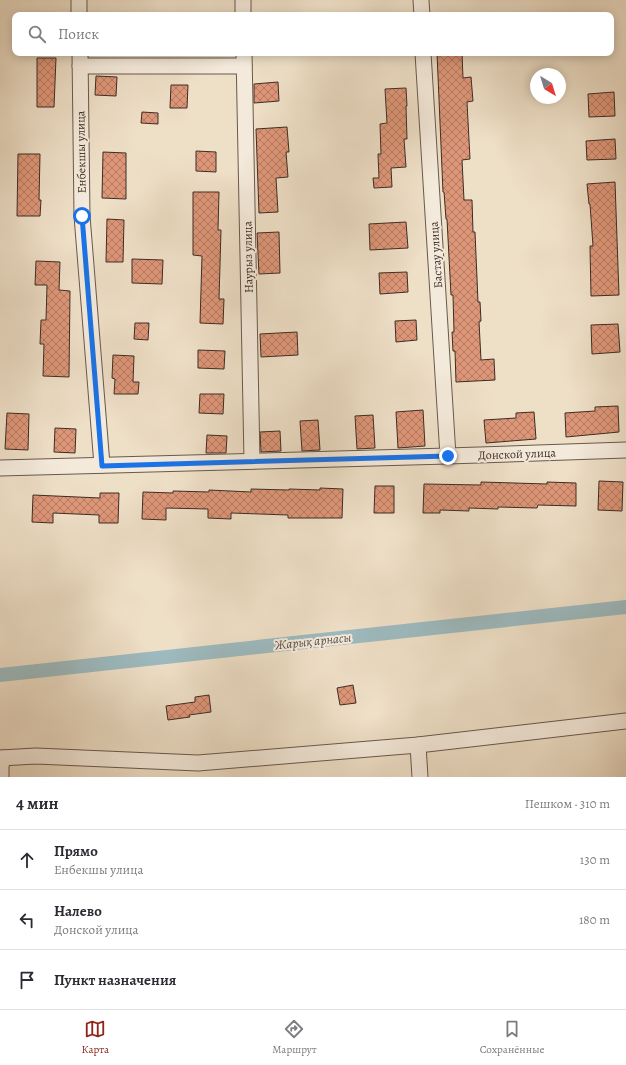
<!DOCTYPE html>
<html lang="ru">
<meta charset="utf-8">
<style>
:root{--surface:#fff;--page:#f2f2f3;--text:#2b2b33;--muted:#7c7c81;--line:#e1e1e2;--accent:#8f2418}
body{margin:0;font-family:Alegreya,serif;background:var(--page);color:var(--text)}
.compass{position:absolute;left:530px;top:68px;width:36px;height:36px;border-radius:50%;background:var(--surface);box-shadow:0 2px 10px #0003;rotate:142deg}
.stop{position:absolute;width:12px;height:12px;margin:-9px;border:3px solid #1a73e8;border-radius:50%;background:#fff}
.stop.end{background:#1a73e8;border-color:#fff;box-shadow:0 1px 4px #0008}
.list{margin:0;padding:0;list-style:none}
h2{display:flex;justify-content:space-between;align-items:center;height:52px;margin:0;padding:0 16px;font-size:17px}
h2 small{font-size:13px;font-weight:400;color:var(--muted)}
.list li{display:grid;grid-template-columns:26px 1fr auto;gap:12px;align-items:center;box-sizing:border-box;height:60px;padding:0 16px;border-top:1px solid var(--line)}
.list b{display:block;font-size:15px;white-space:nowrap}
.list p{margin:0;font-size:13px;white-space:nowrap;color:var(--muted)}
.list em{font-size:13px;font-style:normal;color:var(--muted)}
.icon{flex:none;width:22px;height:22px;fill:none;stroke:currentColor;stroke-width:2;stroke-linecap:round;stroke-linejoin:round}
.map{position:relative;flex:none;width:626px;height:777px;overflow:hidden}
.search{position:absolute;background:var(--surface);box-shadow:0 2px 10px #0003;left:12px;right:12px;top:12px;height:44px;display:flex;align-items:center;gap:10px;box-sizing:border-box;padding:0 14px;border-radius:8px;color:var(--muted);font-size:15px}
.sheet{height:232px;background:var(--surface)}
nav{display:flex;justify-content:space-around;align-items:center;box-sizing:border-box;height:56px;border-top:1px solid var(--line);background:var(--surface);font-size:11px;color:var(--muted)}
nav a{display:grid;justify-items:center;gap:2px}
nav .on{color:var(--accent)}
.map>svg:first-child{display:block}
</style>
<div class="map">
<svg width="626" height="777" viewBox="0 0 626 777">
<defs>
<pattern id="building-cross-hatch" width="8" height="8" patternUnits="userSpaceOnUse"><rect width="8" height="8" fill="#de9678"/><path d="M0 0l8 8M0 8l8-8" fill="none" stroke="#b57b62"/></pattern>
</defs>
<rect width="100%" height="100%" fill="#eedfc7"/>
<filter id="stains"><feTurbulence type="fractalNoise" baseFrequency=".005" numOctaves="4"/><feColorMatrix values="0 0 0 0 .2 0 0 0 0 .09 0 0 0 0 .02 0 0 0 .5 -.17"/></filter>
<radialGradient id="worn" r=".72"><stop offset=".6" stop-color="#630" stop-opacity="0"/><stop offset="1" stop-color="#630" stop-opacity=".3"/></radialGradient>
<g fill="none" stroke-linecap="round" stroke-linejoin="round">
<!-- canal -->
<path stroke="#9dbabf" stroke-width="14" d="M0,675L626,607"/>
</g>
<!-- building -->
<g fill="url(#building-cross-hatch)" stroke="#3d2c24">
<path d="M437,53H462L463,78L471,77L473,101L467,102L470,159L462,160L464,200H472L473,232H475L478,302H480L481,321L479,322L481,360L494,359L495,380L456,382L455,351H453L452,332H454L453,295H451L447,219H446L444,192H443Z"/>
<path d="M37,58H56L54,107H37Z"/>
<path d="M96,76L117,77L116,96L95,95Z"/>
<path d="M278,82L279,101L254,103V84Z"/>
<path d="M171,85H188L187,108H170Z"/>
<path d="M406,88L407,106H406L407,139H404L406,167L391,168L392,187L374,188L373,178H379L378,154H381L380,124L387,123L385,89Z"/>
<path d="M614,92L615,116L589,117L588,94Z"/>
<path d="M142,112L158,113V124L141,123Z"/>
<path d="M287,127L289,152H286L288,177L276,178L278,212L259,213L256,129Z"/>
<path d="M615,139L616,159L587,160L586,141Z"/>
<path d="M196,151L216,152V172L196,171Z"/>
<path d="M103,152L126,153V199L102,198Z"/>
<path d="M18,154H40L39,200H41L40,216H17Z"/>
<path d="M615,182L619,295L591,296L590,246H593L590,204H589L587,184Z"/>
<path d="M193,192H219L218,230H221L219,299H224L223,324L200,323L202,256L193,255Z"/>
<path d="M107,219L124,220L123,262H106Z"/>
<path d="M406,222L408,248L370,250L369,224Z"/>
<path d="M279,232L280,273L259,274L257,233Z"/>
<path d="M132,259L163,260L162,284L132,283Z"/>
<path d="M36,261L60,262L59,290L70,291L69,377L43,376L44,344H40L41,320H46L47,285H35Z"/>
<path d="M407,272L408,292L380,294L379,273Z"/>
<path d="M416,320L417,340L396,342L395,321Z"/>
<path d="M135,323H149L148,340L134,339Z"/>
<path d="M618,324L620,352L592,354L591,325Z"/>
<path d="M297,332L298,355L261,357L260,334Z"/>
<path d="M198,350L225,351L224,369L198,368Z"/>
<path d="M113,355L134,356L133,382H139L138,394H114L115,379L112,378Z"/>
<path d="M200,394H224L223,414L199,413Z"/>
<path d="M618,406L619,432L566,437L565,413L595,411V407Z"/>
<path d="M423,410L425,446L398,448L396,412Z"/>
<path d="M534,412L536,439L486,443L484,420L516,418V413Z"/>
<path d="M7,413L29,414L28,450L5,449Z"/>
<path d="M373,415L375,448L357,449L355,416Z"/>
<path d="M318,420L320,450L302,451L300,421Z"/>
<path d="M55,428L76,429L75,453L54,452Z"/>
<path d="M280,431L281,451L261,452L260,432Z"/>
<path d="M207,435L227,436L226,453H206Z"/>
<path d="M599,481L623,482L622,511L598,510Z"/>
<path d="M481,482L547,484V482L576,483V506L538,505L537,508L498,507V509L469,508V511L440,510V513H423L424,484L481,485Z"/>
<path d="M375,486H394V513H374Z"/>
<path d="M320,488L343,489L342,518H288V515L231,513V519L208,518V509L166,508V520L142,519L143,492L173,493V491L209,492V490L251,492V489L289,490V489L320,490Z"/>
<path d="M100,493H119L118,523H99V515L53,513V523L32,522L33,495L100,498Z"/>
<path d="M353,685L356,703L340,705L337,688Z"/>
<path d="M209,695L211,712L189,715L190,717L168,720L166,706L195,702V697Z"/>
</g>
<g fill="none" stroke-linecap="round" stroke-linejoin="round">
<!-- minor casing -->
<g stroke="#69594d" stroke-width="17">
<g id="minor">
<path d="M79,0V15"/>
<path d="M243,0V15"/>
<path d="M421,0L422,15"/>
<path d="M80,53L82,216L102,465"/>
<path d="M244,53L252,461"/>
<path d="M423,53L448,456"/>
<path d="M80,66H244"/>
<path d="M0,468L448,456L626,450"/>
<path d="M418,745L420,777"/>
<path d="M0,758L36,756L198,763L418,745L626,721"/>
<path d="M1,777V766L3,758"/>
</g>
</g>
<!-- minor -->
<use href="#minor" stroke="#f4eadb" stroke-width="15"/>
</g>
<g fill="none" stroke-linecap="round" stroke-linejoin="round">
<!-- route -->
<path stroke="#1a73e8" stroke-width="5" d="M82,216L102,466L448,456"/>
</g>
<g text-anchor="middle" dominant-baseline="central" stroke-width="4" stroke-linejoin="round" paint-order="stroke">
<!-- street labels -->
<g font-size="12" fill="#3d2c24" stroke="#f4eadb">
<text transform="translate(81 152) rotate(-91)">Енбекшы улица</text>
<text transform="translate(436 255) rotate(-94)">Бастау улица</text>
<text transform="translate(248 257) rotate(-91)">Наурыз улица</text>
<text transform="translate(517 454) rotate(-2)">Донской улица</text>
</g>
<!-- water labels -->
<g font-size="13" font-style="italic" fill="#55504b" stroke="#f4eadb">
<text transform="translate(313 641) rotate(-6)">Жарық арнасы</text>
</g>
</g>
<rect width="100%" height="100%" filter="url(#stains)"/>
<rect width="100%" height="100%" fill="url(#worn)"/>
</svg>
<svg class="compass" viewBox="-18 -18 36 36"><path d="M0-13l5 13h-10z" fill="#e53935"/><path d="M0 13l5-13h-10z" fill="#7c7c81"/></svg>
<div class="stop" style="left:82px;top:216px"></div>
<div class="stop end" style="left:448px;top:456px"></div>
<div class="search"><svg class="icon" aria-label="search" viewBox="0 0 24 24"><circle cx="10" cy="10" r="6"/><path d="M15 15l6 6"/></svg>Поиск</div>
</div>
<section class="sheet">
<h2>4 мин<small>Пешком · 310 m</small></h2>
<ul class="list">
<li><svg class="icon" aria-label="ahead" viewBox="0 0 24 24"><path d="M12 20V5M6 11l6-6 6 6"/></svg><div><b>Прямо</b><p>Енбекшы улица</p></div><em>130 m</em></li>
<li><svg class="icon" aria-label="left" viewBox="0 0 24 24"><path d="M17 20v-9H6M10 6l-5 5 5 5"/></svg><div><b>Налево</b><p>Донской улица</p></div><em>180 m</em></li>
<li><svg class="icon" aria-label="arrive" viewBox="0 0 24 24"><path d="M6 21V4h12l-3 4 3 4H6"/></svg><div><b>Пункт назначения</b></div></li>
</ul>
</section>
<nav>
<a class="on"><svg class="icon" aria-label="map" viewBox="0 0 24 24"><path d="M3 6l6-2 6 2 6-2v14l-6 2-6-2-6 2zM9 4v14M15 6v14"/></svg>Карта</a>
<a><svg class="icon" aria-label="directions" viewBox="0 0 24 24"><path d="M12 3l9 9-9 9-9-9zM9 14v-3h6M13 9l2 2-2 2"/></svg>Маршрут</a>
<a><svg class="icon" aria-label="saved" viewBox="0 0 24 24"><path d="M7 4h10v16l-5-4-5 4z"/></svg>Сохранённые</a>
</nav>
